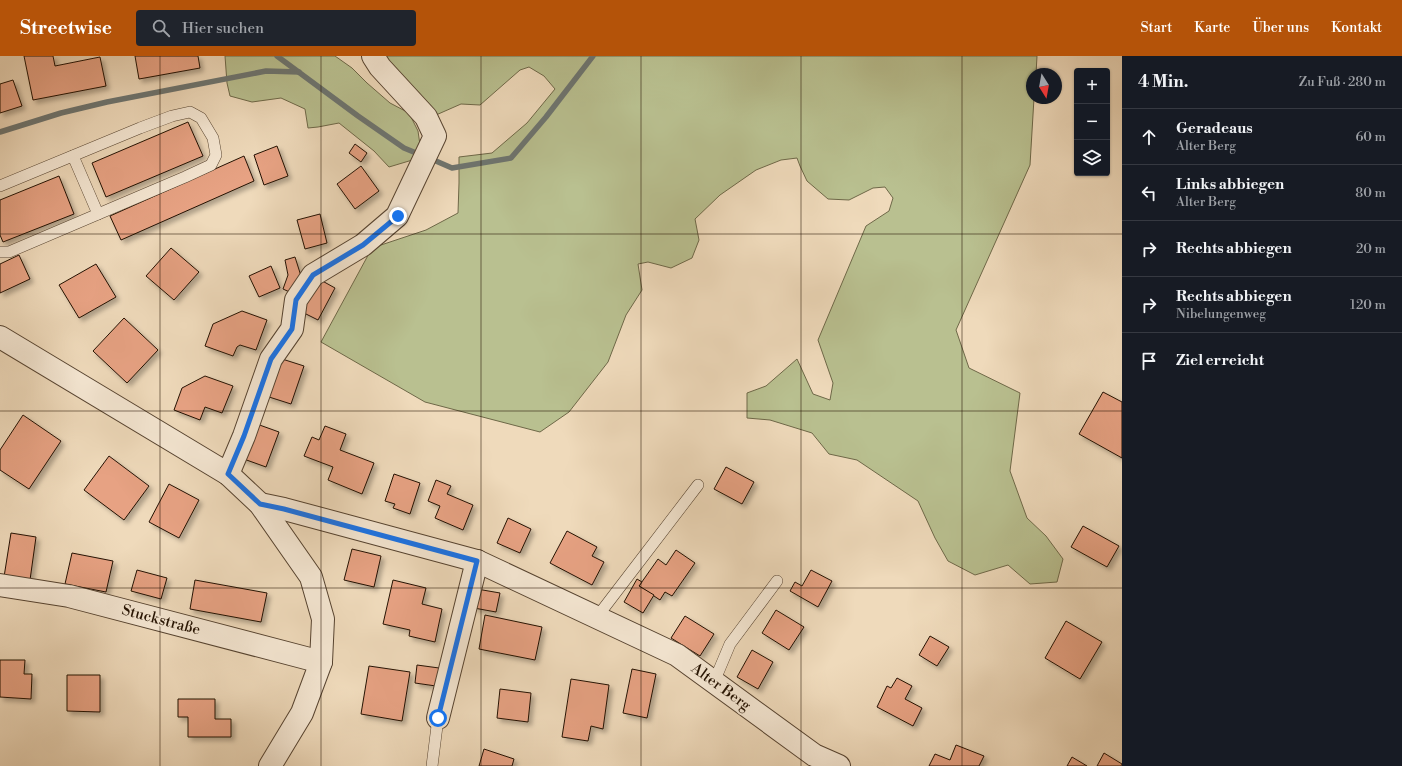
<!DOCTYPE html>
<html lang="de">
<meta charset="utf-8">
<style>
:root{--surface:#171b24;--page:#20242c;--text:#f1f3f6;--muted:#9ea1a6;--line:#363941;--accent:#b45309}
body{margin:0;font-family:"Libre Bodoni",serif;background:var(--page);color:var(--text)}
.controls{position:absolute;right:12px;top:12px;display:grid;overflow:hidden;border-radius:4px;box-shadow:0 1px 3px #0004}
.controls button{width:36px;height:36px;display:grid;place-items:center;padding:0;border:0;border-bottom:1px solid var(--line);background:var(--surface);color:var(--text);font:20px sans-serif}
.compass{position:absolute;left:1026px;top:12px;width:36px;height:36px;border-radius:50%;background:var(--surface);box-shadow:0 1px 3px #0004;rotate:169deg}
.stop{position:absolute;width:12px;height:12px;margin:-9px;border:3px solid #1a73e8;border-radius:50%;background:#fff}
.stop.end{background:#1a73e8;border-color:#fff;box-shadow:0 1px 4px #0008}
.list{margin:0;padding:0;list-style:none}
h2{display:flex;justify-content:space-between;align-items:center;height:52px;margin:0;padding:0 16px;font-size:17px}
h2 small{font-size:13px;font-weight:400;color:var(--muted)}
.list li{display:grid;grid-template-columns:26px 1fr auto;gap:12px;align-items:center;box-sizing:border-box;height:56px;padding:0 16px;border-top:1px solid var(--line)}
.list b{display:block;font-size:15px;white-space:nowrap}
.list p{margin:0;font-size:13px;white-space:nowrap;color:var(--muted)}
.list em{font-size:13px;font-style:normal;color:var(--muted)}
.icon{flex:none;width:22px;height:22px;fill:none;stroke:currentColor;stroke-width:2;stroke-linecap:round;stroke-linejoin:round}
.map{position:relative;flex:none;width:1122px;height:710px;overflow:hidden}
header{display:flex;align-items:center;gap:24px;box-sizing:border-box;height:56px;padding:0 20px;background:var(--accent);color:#fff}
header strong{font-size:19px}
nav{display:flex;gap:22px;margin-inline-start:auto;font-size:14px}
.search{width:280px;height:36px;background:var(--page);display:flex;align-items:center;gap:10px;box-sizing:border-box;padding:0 14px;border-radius:4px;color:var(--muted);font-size:15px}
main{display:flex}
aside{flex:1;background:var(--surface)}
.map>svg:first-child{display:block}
</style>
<header>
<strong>Streetwise</strong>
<div class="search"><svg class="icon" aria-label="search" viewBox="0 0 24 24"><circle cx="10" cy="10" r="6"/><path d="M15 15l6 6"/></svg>Hier suchen</div>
<nav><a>Start</a><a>Karte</a><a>Über uns</a><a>Kontakt</a></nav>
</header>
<main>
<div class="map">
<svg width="1122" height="710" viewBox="0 0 1122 710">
<defs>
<filter id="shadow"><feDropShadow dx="3.5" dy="3.5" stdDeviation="2" flood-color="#0004"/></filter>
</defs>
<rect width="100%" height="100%" fill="#efdabb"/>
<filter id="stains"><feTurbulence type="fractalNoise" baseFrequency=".005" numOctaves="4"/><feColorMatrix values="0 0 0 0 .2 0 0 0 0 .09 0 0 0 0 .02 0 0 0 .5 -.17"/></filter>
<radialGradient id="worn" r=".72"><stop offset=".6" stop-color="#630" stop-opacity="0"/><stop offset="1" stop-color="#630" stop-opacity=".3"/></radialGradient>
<!-- green -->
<g fill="#b9c090" stroke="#6e6848">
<path d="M225,0H335L352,12L367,27L390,47L409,57L418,75L420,89L419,102L389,111L374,95L339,67L318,71L308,72L305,53L281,42L252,46L230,40L227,27Z"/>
<path d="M384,0H1037L1036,18H1032V42H1034L1030,109L956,274L969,312L1020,337L1010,415L1027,462L1046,480L1063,503L1057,526L1030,528L1008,509L975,519L948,505L935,482L918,445L857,404L829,398L812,377L770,364L747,362V337L766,330L797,303L813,338L830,344L833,327L818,284L866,170L889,155L893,142L885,131L873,132L849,144L828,143L807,125L800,110L797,102L781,104L756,114L720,139L695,163L699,184L692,202L671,212L648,206L638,208L642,234L626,259L608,306L569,356L540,376L425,346L321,286L372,192L426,174L458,157L459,127V101L492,97L527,67L555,33L544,20L529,11L520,14L480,49L461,48L436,59Z"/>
</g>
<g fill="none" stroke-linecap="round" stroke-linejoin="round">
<!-- stream -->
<g stroke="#6d7571" stroke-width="5.5">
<path d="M277,0L358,60L404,92L421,99"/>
<path d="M0,76L61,57L107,46L266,15L299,16"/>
<path d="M429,102L452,112L511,102L546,61L593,0"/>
</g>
</g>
<!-- building -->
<g fill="#e7a283" stroke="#231101" filter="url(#shadow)">
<path d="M24,0H53L55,10L100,1L106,30L33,44Z"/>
<path d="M135,0H198L200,12L139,23Z"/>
<path d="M13,24L22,50L0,57V28Z"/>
<path d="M188,66L203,100L106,141L92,107Z"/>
<path d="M355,88L367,97L361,106L349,97Z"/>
<path d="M277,90L288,120L264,129L254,99Z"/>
<path d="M244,100L254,125L121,184L110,160Z"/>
<path d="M361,110L379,135L355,153L337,128Z"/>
<path d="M59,120L74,158L3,186L0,179V144Z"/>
<path d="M320,158L327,187L305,193L297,164Z"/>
<path d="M171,192L199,216L174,244L146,220Z"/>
<path d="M19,199L30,223L0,237V208Z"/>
<path d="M295,201L301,220L294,238L283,233L288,219L285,204Z"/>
<path d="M96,208L116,241L79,262L59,229Z"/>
<path d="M271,210L280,232L259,241L249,220Z"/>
<path d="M317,222L335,232L318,264L300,255Z"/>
<path d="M242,255L267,264L256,294L240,289L237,291L233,300L205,290L213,268Z"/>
<path d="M124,262L158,294L127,327L93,295Z"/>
<path d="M279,302L304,310L291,348L266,340Z"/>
<path d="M205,320L233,330L222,357L205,351L200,364L174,354L182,332Z"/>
<path d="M1103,336L1122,346V402L1079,378Z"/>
<path d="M23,359L61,385L29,433L0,414V394Z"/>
<path d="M254,367L279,376L266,411L241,402Z"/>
<path d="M325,370L346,378L340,394L374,407L362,438L328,424L333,411L304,400L312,381L319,384Z"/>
<path d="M109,400L149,430L124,464L84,434Z"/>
<path d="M726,411L754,426L742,448L714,433Z"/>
<path d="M394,418L420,427L410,458L393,452L395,448L385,445Z"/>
<path d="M436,424L451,430L447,438L473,449L463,474L435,462L440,450L428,445Z"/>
<path d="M169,428L199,444L179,482L149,466Z"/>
<path d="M508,462L531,473L520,497L497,487Z"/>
<path d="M1083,470L1119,490L1107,511L1071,491Z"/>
<path d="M567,475L597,491L592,500L604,506L592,529L550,507Z"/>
<path d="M11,477L36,481L30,524L4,521Z"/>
<path d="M352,493L381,500L374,531L344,524Z"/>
<path d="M676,494L695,507L672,540L665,536L660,544L639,530L658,503L666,509Z"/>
<path d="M72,497L113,505L106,536L65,528Z"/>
<path d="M137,514L167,522L161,543L131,535Z"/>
<path d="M811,514L832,525L818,551L790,535L795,526L802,530Z"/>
<path d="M637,523L642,526L639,530L654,539L643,557L624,546Z"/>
<path d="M195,524L267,537L261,566L190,553Z"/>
<path d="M393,524L426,532L422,548L442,553L435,586L409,580L410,574L383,568Z"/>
<path d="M477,533L500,537L496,556L474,552Z"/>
<path d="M776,554L804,571L789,594L762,577Z"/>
<path d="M485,559L542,571L535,604L479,593Z"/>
<path d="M685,560L714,578L700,600L671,582Z"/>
<path d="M1066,565L1102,586L1080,623L1045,602Z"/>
<path d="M930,580L949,591L937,610L919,599Z"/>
<path d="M752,594L773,606L758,633L737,621Z"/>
<path d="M0,604H25L24,618H32L31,643L0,641Z"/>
<path d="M417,609L439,612L436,630L415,627Z"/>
<path d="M369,610L410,616L402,665L361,658Z"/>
<path d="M632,613L656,618L647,662L623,657Z"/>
<path d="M67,619H100V656L67,655Z"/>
<path d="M897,622L912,630L905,643L922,652L913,670L877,651L887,630L891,632Z"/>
<path d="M571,623L609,629L603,673L591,670L588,685L562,681Z"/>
<path d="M500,633L531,637L528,666L497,662Z"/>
<path d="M178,643H215V663H231V681H188V661H178Z"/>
<path d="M956,689L984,700L979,710H929L935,698L950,704Z"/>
<path d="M484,693L514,703L512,710H479Z"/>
<path d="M1104,697L1122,708L1121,710H1097Z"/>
<path d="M1072,701L1087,710H1067Z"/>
</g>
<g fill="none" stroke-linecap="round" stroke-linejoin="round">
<!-- service casing -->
<g stroke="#564330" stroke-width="12">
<g id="service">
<path d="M73,100L98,158"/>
<path d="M0,130L140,72L172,60L190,56L201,62L213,82L216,99L211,109L185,121L9,196H0"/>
<path d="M597,561L698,429"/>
<path d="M714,626L730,588L777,525"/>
<path d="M432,710L438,662"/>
</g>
</g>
<!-- minor casing -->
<g stroke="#564330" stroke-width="24">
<g id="minor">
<path d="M228,418L244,380L271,303L292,273L296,244L313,219L363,189L397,160L435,80L426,61L380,11L373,0"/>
<path d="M260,448L284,453L477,505L677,599L814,699L839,710"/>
<path d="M0,529L69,540L321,606"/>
<path d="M438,662L477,505"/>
</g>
</g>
<!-- tertiary casing -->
<g stroke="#564330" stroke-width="24">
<path id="tertiary" d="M0,281L228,418L260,448L311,521L323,563L321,606L302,657L270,710"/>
</g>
<!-- service -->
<use href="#service" stroke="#f5e7d3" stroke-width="11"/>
<!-- minor -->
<use href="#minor" stroke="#f5e7d3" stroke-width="22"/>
<!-- tertiary -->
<use href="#tertiary" stroke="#f5e7d3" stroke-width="22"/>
</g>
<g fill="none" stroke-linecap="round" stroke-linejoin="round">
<!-- route -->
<path stroke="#1a73e8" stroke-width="5" d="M398,160L363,189L313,219L296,244L292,273L271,303L244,380L228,418L260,448L284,453L477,505L438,662"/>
</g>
<!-- grid -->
<path fill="none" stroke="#231101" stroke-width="1" stroke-opacity="0.55" d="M160,0V710M321,0V710M481,0V710M641,0V710M801,0V710M962,0V710M0,178H1122M0,355H1122M0,532H1122"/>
<g text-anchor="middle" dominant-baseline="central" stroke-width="3.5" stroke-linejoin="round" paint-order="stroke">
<!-- street labels -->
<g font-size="15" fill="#231101" stroke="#f5e7d3">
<text transform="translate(161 564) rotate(15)">Stuckstraße</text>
<text transform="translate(721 631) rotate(36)">Alter Berg</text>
</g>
</g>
<rect width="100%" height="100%" filter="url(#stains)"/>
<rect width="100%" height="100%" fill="url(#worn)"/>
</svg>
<div class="controls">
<button>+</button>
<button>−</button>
<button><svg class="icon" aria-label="layers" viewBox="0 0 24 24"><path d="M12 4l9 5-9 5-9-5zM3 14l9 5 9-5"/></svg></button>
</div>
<svg class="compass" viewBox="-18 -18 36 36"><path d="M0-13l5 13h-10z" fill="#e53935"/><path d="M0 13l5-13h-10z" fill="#9ea1a6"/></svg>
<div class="stop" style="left:438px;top:662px"></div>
<div class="stop end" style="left:398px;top:160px"></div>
</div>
<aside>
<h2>4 Min.<small>Zu Fuß · 280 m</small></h2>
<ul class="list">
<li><svg class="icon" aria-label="ahead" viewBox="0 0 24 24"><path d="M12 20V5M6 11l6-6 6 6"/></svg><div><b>Geradeaus</b><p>Alter Berg</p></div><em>60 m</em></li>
<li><svg class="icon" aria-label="left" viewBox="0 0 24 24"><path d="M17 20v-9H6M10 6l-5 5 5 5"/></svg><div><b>Links abbiegen</b><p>Alter Berg</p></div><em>80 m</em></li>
<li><svg class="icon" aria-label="right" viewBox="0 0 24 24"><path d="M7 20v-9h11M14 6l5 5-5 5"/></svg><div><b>Rechts abbiegen</b></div><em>20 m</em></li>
<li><svg class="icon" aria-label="right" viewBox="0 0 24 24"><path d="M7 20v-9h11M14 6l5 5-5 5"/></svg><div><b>Rechts abbiegen</b><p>Nibelungenweg</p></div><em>120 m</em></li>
<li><svg class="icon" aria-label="arrive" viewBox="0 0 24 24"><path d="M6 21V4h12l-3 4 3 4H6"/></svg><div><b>Ziel erreicht</b></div></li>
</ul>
</aside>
</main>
